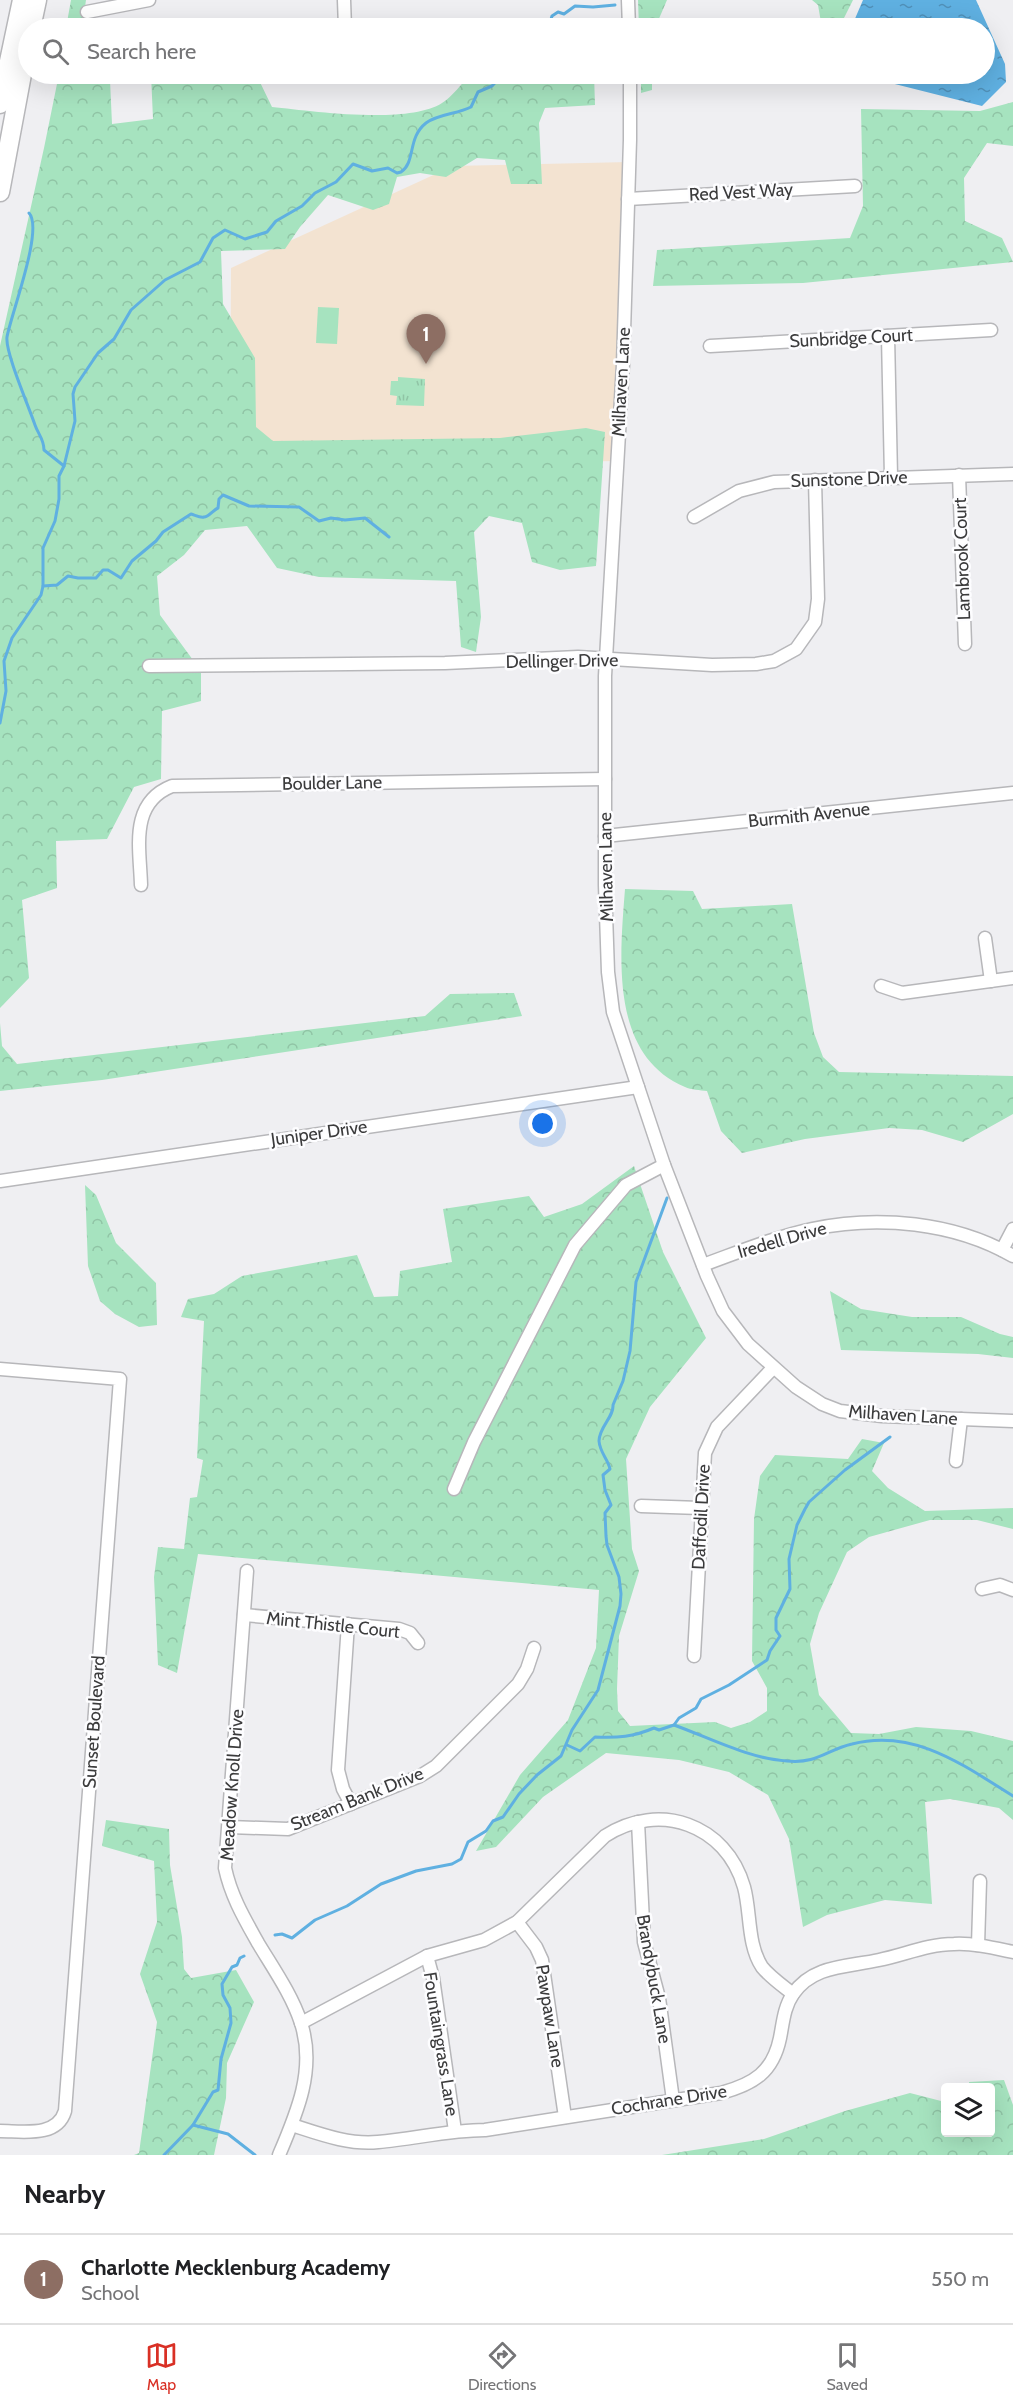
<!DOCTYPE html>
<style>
:root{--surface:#fff;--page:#f6f6f6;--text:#202124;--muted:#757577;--line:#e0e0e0;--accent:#d93025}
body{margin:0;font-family:Cabin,sans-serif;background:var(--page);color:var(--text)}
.controls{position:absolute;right:18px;bottom:18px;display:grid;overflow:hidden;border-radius:6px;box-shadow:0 6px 24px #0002}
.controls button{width:54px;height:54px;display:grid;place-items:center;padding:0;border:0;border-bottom:2px solid var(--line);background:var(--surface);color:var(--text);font:30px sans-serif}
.you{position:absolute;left:543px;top:1124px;width:21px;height:21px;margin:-15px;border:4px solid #fff;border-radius:50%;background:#1a73e8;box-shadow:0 0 0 9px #1a73e833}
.badge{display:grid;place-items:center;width:39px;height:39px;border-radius:50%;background:var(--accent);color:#fff;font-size:20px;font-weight:700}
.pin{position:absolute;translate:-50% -50px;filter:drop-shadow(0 2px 3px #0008)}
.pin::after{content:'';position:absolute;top:32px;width:21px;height:18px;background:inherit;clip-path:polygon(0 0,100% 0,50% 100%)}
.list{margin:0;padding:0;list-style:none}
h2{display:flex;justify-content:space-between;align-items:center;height:78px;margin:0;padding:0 24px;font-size:26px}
h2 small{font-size:20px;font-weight:400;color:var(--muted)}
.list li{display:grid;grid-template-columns:39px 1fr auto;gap:18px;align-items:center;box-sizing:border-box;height:90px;padding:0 24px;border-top:2px solid var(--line)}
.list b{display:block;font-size:22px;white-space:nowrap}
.list p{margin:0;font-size:20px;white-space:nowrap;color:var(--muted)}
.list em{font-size:20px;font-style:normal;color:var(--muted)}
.icon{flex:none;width:33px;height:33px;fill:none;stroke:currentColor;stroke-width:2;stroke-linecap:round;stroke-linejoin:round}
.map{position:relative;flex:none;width:1013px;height:2155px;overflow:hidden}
.search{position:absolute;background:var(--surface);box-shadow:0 6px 24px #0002;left:18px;right:18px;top:18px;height:66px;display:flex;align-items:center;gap:15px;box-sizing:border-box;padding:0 21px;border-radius:33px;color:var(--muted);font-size:22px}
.sheet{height:168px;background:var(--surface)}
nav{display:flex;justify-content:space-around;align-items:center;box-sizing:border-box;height:84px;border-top:2px solid var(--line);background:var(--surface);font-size:16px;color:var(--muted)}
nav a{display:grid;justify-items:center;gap:3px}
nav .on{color:var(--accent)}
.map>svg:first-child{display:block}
</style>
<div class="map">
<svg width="1013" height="2155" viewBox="0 0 1013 2155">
<defs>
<pattern id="forest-crowns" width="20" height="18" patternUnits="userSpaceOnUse" patternTransform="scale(1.5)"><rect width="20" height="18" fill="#a6e3bf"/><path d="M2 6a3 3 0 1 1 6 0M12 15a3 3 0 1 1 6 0" fill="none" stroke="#90c4a5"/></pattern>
<pattern id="park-tufts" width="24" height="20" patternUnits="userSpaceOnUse" patternTransform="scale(1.5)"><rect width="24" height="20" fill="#a6e3bf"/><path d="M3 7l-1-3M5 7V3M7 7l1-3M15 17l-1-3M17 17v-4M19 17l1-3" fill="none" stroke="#90c4a5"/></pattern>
<pattern id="water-ripples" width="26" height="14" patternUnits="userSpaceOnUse" patternTransform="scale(1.5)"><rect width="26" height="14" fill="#5fb0e1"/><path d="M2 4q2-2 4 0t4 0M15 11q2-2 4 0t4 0" fill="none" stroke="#5090b8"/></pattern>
</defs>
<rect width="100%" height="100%" fill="#efeff2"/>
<!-- education -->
<path fill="#f3e3d1" d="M629,162L617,461L230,467L231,268L453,166Z"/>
<!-- grass -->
<path fill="#a6e3bf" d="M318,307L339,308L337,344L316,343Z"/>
<!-- forest -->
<g fill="url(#forest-crowns)">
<path d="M71,0H86L82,28H66Z"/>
<path d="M638,0H667L655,28H639Z"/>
<path d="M812,0H853L839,28H822L818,5Z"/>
<path d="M59,74H98L110,80L112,124L153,119L151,74H256L272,107C312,111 408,125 442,103C452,97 462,83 471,74H594L595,105L545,108L539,123L542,184H511L505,160L477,158L446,177L420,173L397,177L389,204L373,210L328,195L300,227L285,249L221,251L223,304L255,358L256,427L273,441L500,438L586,428L605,432L596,566L560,570L532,562L522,523L489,516L474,532L481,617L476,652L461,647L456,581L319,577L277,568L247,526L205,530L184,555L157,576L160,615L201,671V701L162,711L161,779L134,787L107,839L56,841L57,888L22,900L29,978L0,1008V346L44,148Z"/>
<path d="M641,74H652V90L641,93Z"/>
<path d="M1013,102V146L987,143L964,178L965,221L1002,238L1013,262L803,283L653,286L657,250L850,238L863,206L861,109L980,111Z"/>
<path d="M625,889L693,891L702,909L792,904L814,1033L823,1057L839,1072L1013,1076V1114L963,1142L922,1130L889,1128L805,1139L742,1153L721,1131L707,1091C700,1090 691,1090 685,1087C609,1055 620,956 625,889Z"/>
<path d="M514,993L522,1016L102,1080L0,1091V1023L2,1046L17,1064L425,1016L450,994Z"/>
<path d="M634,1166L663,1252L706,1338L650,1407L626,1459L632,1549L639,1571L619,1636L617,1689L618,1711L630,1726L715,1722L731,1728L750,1722L767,1711V1688L752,1661L754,1519L760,1476L775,1455L848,1459L862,1439L884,1443L872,1471L888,1488L925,1511L1013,1508V1529L977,1520H930L869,1537L847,1552L819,1613L810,1644L819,1695L851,1733L879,1734L916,1727L971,1731L1013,1741V1820L999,1808L950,1799L925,1802L932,1904L885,1900L827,1915L803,1927L789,1839L768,1795L729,1772L679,1760L606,1753L543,1797L496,1847L476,1851L520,1775L568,1720L596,1648L599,1590L198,1554L177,1673L158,1665L154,1577L158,1547L184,1549L190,1498L197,1497L203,1460L197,1458L204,1321L181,1317L188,1299L214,1294L242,1276L357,1255L374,1297L398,1296L400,1271L452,1262L443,1209L529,1196L544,1217L582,1204Z"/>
<path d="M85,1185L96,1195L116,1243L156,1283L157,1325L139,1327L115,1314L100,1301L88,1266Z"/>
<path d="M830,1291L861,1309L912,1317H961L1000,1334L1013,1337V1358L978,1354L841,1350Z"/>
<path d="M106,1820L169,1829L170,1865L182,1937L184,1969L191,1978L236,1970L254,2002L227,2063L226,2098L214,2155H134L139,2153L157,2022L140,1974L157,1922L154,1861L102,1846Z"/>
<path d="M1004,2080L1013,2105V2155H662L764,2139L845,2111L910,2093L945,2102L946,2132H990V2088L969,2087V2082Z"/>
</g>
<!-- park -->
<path fill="url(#park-tufts)" d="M398,377L425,379L424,406L396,405L397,396L390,395L391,381H398Z"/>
<!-- water -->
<path fill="url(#water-ripples)" d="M863,0H976L1005,64L1006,82L982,106L867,77H829L830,74H984V28H851Z"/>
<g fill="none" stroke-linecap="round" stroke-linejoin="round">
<!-- stream -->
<g stroke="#5fb0e1" stroke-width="3">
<path d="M537,28L543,25L549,26L552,16L558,12L564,14L575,6L593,7L615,5"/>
<path d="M29,213C44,229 11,314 7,337C5,352 29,407 35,425C38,434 44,439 44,450L64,466"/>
<path d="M43,586L57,585L68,576L78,578H96L103,570H108L121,578L132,561L156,541L163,532L191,514C195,515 200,518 204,517C209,517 213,510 218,508L219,499L223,495L249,506L299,507L319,521L331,518L345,520L365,518L389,537"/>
<path d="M0,723L6,691L4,661L12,638L41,595L43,586V548L55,521L59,499V476L64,466L75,421L73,394L75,387L98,353L114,339L131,310L165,280L200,262L213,238L225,230L245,239L267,232L276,221L302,206L315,193L336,182L353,164L372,171L388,168L397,173L401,172C416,162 407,138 426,123C438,114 458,114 471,107L478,92L492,86L503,74"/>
<path d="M674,1725C710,1738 750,1759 787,1761C818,1764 826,1750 852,1744C914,1728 963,1765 1013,1796"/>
<path d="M567,1745L580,1751L595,1737C618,1738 633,1737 654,1728L659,1730L674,1725L679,1718L696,1708L701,1699L729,1685L767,1660L770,1651L780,1636L776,1630V1618L790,1589L789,1559L797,1525L805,1509L809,1502L845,1470L890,1437"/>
<path d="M275,1935L282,1934L292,1938L315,1920L347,1906L381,1884L416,1871L452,1864L461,1859L468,1842L486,1831L493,1821L503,1817L519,1794L537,1775L561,1756L572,1730L598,1690L620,1606L621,1594L619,1577L607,1545L606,1536L605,1513L611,1505L605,1490L603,1475L610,1469C608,1459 600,1453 599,1441C599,1427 614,1417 613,1405L623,1381L630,1351L636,1282L667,1198"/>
<path d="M193,2125L228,2134L255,2155"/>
<path d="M164,2155L193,2125L213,2092L218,2090L221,2059L231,2023L230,2008L223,1995L222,1984L232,1967L237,1965L240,1958L244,1956"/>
</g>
<!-- minor casing -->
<g stroke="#b7b7ba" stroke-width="15">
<g id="minor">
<path d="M344,0L345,28"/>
<path d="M628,0L629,28"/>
<path d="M87,12L149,0"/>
<path d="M630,74V140L623,364L605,676V885L608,972L613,1012L664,1165L707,1276L723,1311L748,1344L796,1387L822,1404L840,1411L882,1416L1013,1421"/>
<path d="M628,199L855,186"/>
<path d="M888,336L891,477"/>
<path d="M710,346L991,330"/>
<path d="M959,475L965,644"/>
<path d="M694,517L739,491L774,482L1013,474"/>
<path d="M149,666L445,663L578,657L712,665L756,664L774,661L796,649L815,622L818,599L815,480"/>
<path d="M605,836L1013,793"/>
<path d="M141,885C140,848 129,803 172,786L605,779"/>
<path d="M985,938L991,981"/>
<path d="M881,986L902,993L1013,978"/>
<path d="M0,1181L638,1087"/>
<path d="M1002,1250L1013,1229"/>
<path d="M703,1265C739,1252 775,1237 812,1229C878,1215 954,1222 1013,1256"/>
<path d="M0,1369L120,1379L65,2111C57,2138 22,2131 0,2131"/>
<path d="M956,1461L961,1419"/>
<path d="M454,1489L474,1442L575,1245L626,1185L664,1165"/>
<path d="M641,1506L700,1508"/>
<path d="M247,1571L225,1868C231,1896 244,1918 258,1943C273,1968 292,1995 301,2023C316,2069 297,2113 279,2155"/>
<path d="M982,1589L1000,1585L1013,1590"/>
<path d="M244,1615L399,1629L410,1633L418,1643"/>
<path d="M348,1624L338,1770L343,1789L351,1804"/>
<path d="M694,1656L705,1453L717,1427L773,1368"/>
<path d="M638,1822L644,1942L659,1998L673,2100"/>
<path d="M229,1827L288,1829L420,1776L436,1766L518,1684L527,1669L534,1648"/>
<path d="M517,1922L536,1947L542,1960L565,2117"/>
<path d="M978,1945L980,1881"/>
<path d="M427,1956L433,1978L455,2131"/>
<path d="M301,2023L427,1956L484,1940L517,1922L605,1836C659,1801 726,1824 744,1887C751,1912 747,1944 762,1967C770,1977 783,1986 793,1994"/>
<path d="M292,2125C320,2134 349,2145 378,2142C414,2139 449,2130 485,2130L721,2093C754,2084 773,2072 780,2038C783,2023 784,2007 793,1994C813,1965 847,1967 879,1960C904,1955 928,1944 954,1944C974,1943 994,1948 1013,1952"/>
</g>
</g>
<!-- highway casing -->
<g stroke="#b7b7ba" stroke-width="21">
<g id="highway">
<path d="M31,28L37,0"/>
<path d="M0,104L22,0"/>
<path d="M0,192L28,42"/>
</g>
</g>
<!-- minor -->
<use href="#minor" stroke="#fff" stroke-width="12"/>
<!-- highway -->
<use href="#highway" stroke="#fff" stroke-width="18"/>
</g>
<g text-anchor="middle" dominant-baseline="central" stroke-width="5" stroke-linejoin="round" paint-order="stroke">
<!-- street labels -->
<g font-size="18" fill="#3b3b3c" stroke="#fdfdff">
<text transform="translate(741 192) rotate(-3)">Red Vest Way</text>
<text transform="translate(851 338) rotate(-3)">Sunbridge Court</text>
<text transform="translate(621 382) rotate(-87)">Milhaven Lane</text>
<text transform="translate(849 479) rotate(-2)">Sunstone Drive</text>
<text transform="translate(962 559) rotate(-92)">Lambrook Court</text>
<text transform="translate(562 661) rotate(-1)">Dellinger Drive</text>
<text transform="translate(332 783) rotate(-1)">Boulder Lane</text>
<text transform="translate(809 815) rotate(-6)">Burmith Avenue</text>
<text transform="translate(606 867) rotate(-91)">Milhaven Lane</text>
<text transform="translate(319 1133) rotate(-8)">Juniper Drive</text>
<text transform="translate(782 1240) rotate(-16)">Iredell Drive</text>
<text transform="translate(903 1415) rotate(4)">Milhaven Lane</text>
<text transform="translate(701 1517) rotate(-87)">Daffodil Drive</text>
<text transform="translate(333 1625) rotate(6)">Mint Thistle Court</text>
<text transform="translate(94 1722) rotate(-86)">Sunset Boulevard</text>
<text transform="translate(232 1785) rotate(-86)">Meadow Knoll Drive</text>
<text transform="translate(357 1799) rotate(-22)">Stream Bank Drive</text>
<text transform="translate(654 1979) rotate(80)">Brandybuck Lane</text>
<text transform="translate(550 2016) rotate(81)">Pawpaw Lane</text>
<text transform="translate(441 2044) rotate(81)">Fountaingrass Lane</text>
<text transform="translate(669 2100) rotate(-9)">Cochrane Drive</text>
</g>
</g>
</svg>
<div class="controls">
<button><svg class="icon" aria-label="layers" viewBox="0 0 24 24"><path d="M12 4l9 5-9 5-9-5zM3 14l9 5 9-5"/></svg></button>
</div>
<div class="you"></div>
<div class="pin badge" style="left:426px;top:364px;background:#8d6e63">1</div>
<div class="search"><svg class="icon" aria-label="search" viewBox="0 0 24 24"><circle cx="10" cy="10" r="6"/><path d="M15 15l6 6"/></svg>Search here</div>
</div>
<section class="sheet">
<h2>Nearby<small></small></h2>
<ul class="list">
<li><span class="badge" style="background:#8d6e63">1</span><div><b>Charlotte Mecklenburg Academy</b><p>School</p></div><em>550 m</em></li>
</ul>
</section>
<nav>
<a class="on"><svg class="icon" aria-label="map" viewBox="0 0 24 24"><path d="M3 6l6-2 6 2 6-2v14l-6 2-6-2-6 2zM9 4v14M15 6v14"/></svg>Map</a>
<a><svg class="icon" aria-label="directions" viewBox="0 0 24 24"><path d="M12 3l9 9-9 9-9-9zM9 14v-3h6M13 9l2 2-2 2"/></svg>Directions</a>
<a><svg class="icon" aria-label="saved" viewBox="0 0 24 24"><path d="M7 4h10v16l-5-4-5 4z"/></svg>Saved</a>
</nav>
